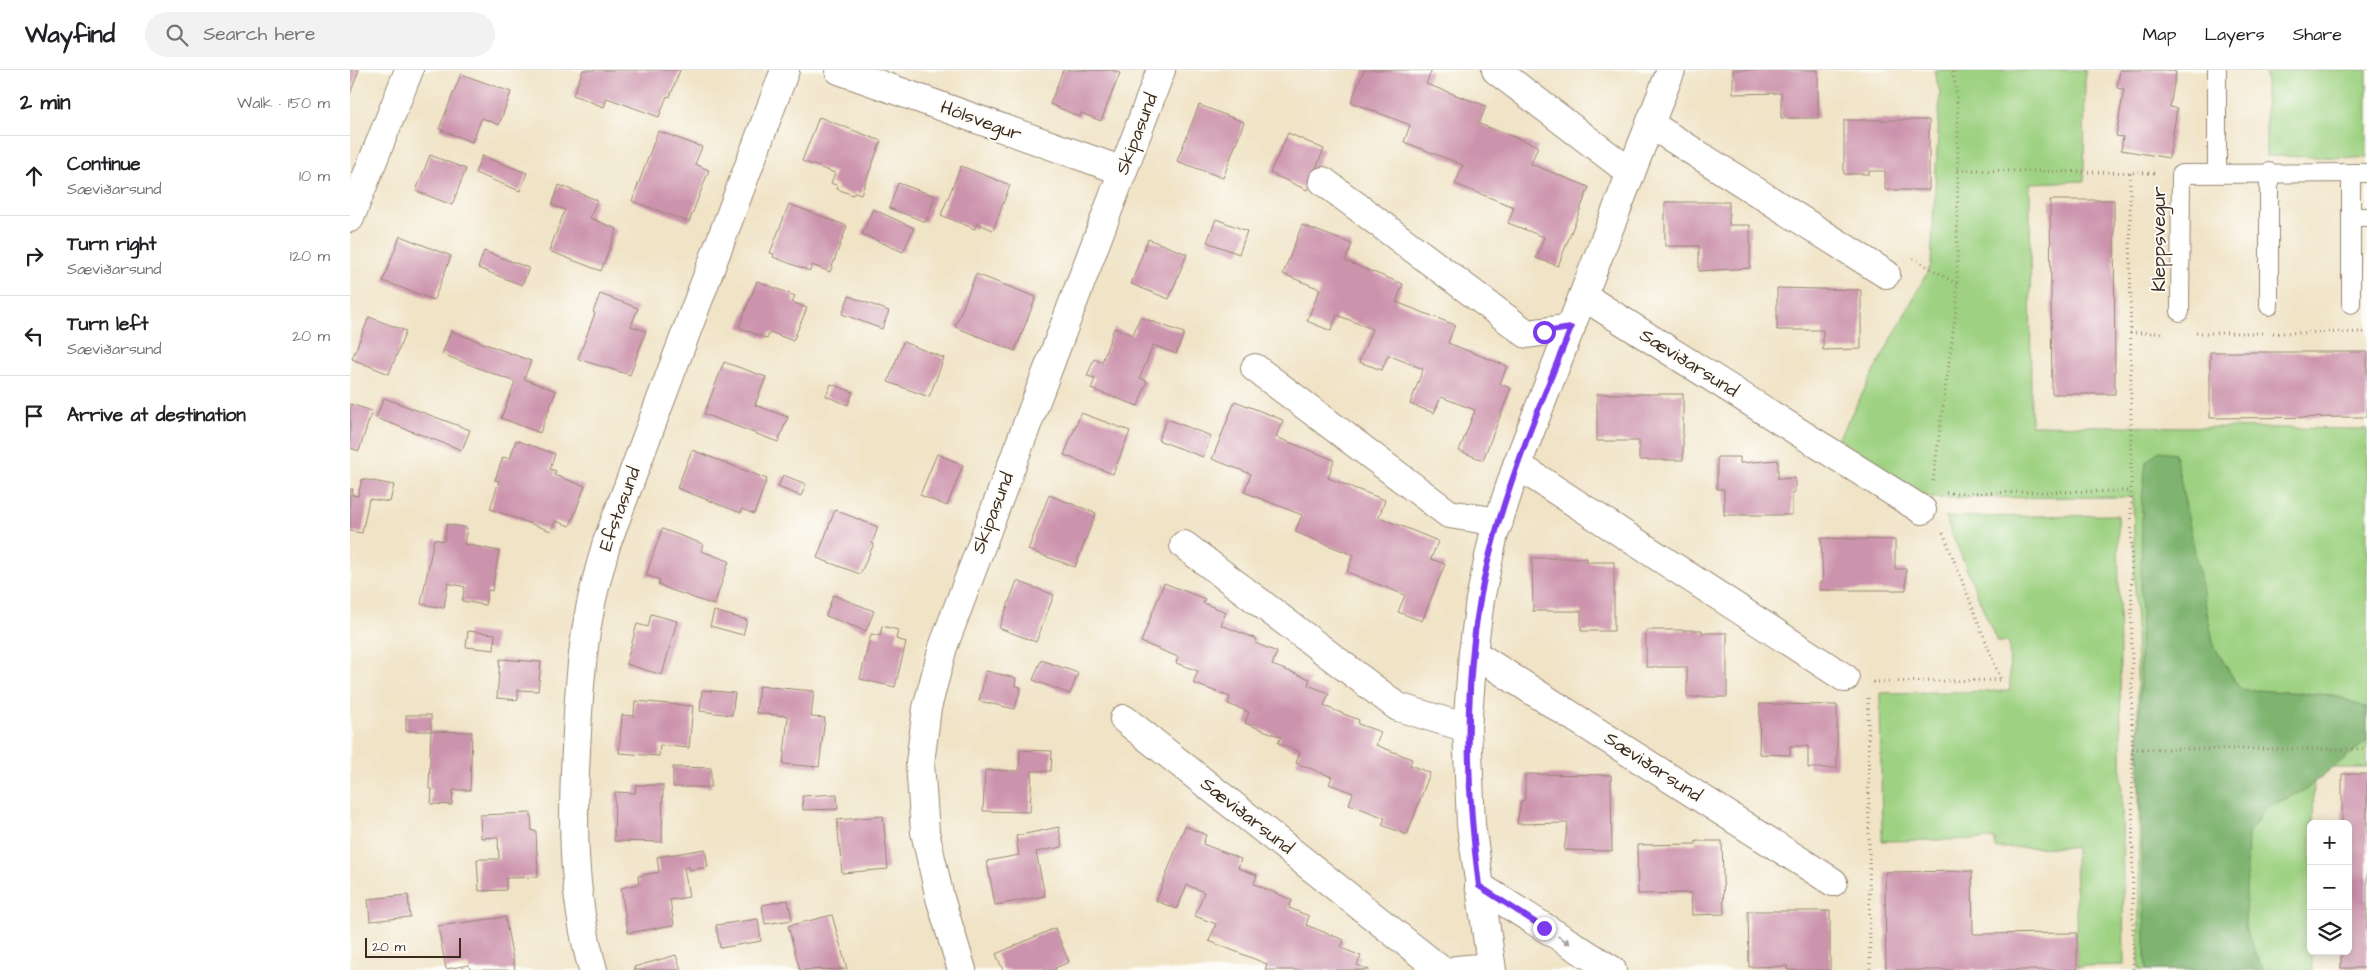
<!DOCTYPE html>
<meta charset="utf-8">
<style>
:root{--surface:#fff;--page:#f2f2f2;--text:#202124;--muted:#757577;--line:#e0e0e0}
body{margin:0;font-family:"Architects Daughter",sans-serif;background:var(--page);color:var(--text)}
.controls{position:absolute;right:15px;bottom:15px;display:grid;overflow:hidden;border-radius:8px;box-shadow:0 2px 12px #0003}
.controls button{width:45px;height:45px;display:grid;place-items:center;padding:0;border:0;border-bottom:1px solid var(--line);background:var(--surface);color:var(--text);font:25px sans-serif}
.scale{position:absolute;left:15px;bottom:12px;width:96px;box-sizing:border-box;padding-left:5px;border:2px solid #3b2a1e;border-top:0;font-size:14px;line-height:18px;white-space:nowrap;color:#3b2a1e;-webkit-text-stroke:4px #fdfcf7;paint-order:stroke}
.stop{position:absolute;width:15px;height:15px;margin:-11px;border:4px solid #7c3aed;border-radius:50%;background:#fff}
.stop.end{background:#7c3aed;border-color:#fff;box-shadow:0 1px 5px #0008}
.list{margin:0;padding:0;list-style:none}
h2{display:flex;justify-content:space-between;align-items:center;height:65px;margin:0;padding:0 20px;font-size:21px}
h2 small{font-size:16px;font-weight:400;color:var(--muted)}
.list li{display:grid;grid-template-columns:32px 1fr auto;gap:15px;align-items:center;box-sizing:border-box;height:80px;padding:0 20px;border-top:1px solid var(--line)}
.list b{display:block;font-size:19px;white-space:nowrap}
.list p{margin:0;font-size:16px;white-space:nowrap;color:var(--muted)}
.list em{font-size:16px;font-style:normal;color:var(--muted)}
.icon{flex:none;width:28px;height:28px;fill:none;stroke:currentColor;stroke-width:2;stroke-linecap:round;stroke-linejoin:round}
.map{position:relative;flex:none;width:2017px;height:900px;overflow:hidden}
header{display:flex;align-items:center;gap:30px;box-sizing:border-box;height:70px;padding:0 25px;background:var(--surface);border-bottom:1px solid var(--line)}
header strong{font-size:24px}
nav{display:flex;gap:28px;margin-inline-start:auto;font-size:18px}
.search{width:350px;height:45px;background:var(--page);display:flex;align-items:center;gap:12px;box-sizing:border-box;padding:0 18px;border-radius:28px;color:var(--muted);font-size:19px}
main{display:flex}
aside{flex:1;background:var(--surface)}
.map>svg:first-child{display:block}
</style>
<header>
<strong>Wayfind</strong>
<div class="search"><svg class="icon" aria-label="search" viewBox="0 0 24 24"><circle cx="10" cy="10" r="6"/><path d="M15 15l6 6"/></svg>Search here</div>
<nav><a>Map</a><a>Layers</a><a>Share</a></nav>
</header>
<main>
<aside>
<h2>2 min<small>Walk · 150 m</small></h2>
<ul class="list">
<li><svg class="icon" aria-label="ahead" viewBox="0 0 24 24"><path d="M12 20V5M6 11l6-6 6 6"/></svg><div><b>Continue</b><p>Sæviðarsund</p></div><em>10 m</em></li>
<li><svg class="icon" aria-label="right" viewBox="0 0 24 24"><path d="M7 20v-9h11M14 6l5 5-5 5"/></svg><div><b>Turn right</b><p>Sæviðarsund</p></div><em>120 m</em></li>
<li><svg class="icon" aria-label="left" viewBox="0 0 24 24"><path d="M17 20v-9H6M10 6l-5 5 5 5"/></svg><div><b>Turn left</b><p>Sæviðarsund</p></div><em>20 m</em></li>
<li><svg class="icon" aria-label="arrive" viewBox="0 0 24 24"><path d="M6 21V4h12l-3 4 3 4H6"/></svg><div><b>Arrive at destination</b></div></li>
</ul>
</aside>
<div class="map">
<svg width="2017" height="900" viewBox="0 0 2017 900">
<rect width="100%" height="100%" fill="#fdfcf7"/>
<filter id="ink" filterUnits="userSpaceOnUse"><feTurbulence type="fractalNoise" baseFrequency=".02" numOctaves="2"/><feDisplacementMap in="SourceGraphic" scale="10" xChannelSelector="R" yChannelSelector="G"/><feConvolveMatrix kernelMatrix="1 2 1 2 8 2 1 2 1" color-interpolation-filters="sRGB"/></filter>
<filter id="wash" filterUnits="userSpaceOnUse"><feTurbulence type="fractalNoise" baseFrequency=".0096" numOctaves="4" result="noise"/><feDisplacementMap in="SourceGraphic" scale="20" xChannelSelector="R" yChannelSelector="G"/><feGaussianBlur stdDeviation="1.12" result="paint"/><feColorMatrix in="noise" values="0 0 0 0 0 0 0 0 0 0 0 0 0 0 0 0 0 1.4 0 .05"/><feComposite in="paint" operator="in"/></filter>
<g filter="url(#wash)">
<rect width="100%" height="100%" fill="#f0e3c6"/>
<!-- green -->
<g fill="#9ed282" stroke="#6c7e50">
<path d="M1584,0H1735L1734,111L1680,113L1681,355L2017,359V698H1964L1963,754H1961L1962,900H1789V693L1783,427L1579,428L1486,373L1581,195L1590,23Z"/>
<path d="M1916,0H2017V88L1916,86Z"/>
<path d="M1768,445L1774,895L1727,896L1725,777L1645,778V769L1532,771L1530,623L1660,621L1659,572H1647L1595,447Z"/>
</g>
<!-- forest -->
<path fill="#7eb470" stroke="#5c6f47" d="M1809,381L1825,383L1864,576L1890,619L1984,625L2017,638V671L1953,721L1917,737L1898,764L1895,858L1913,900H1796L1789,693L1792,429L1796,392Z"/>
<g id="blocks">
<!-- building -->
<g fill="#cc93ac">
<path d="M0,0H9L0,24Z"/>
<path d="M233,0H330L320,27L317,26L309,47L257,28L254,37L223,25Z"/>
<path d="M713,0H762L770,3L751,51L731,43L730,47L700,34Z"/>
<path d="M1014,0H1082L1076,14L1136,36L1129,54L1188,76L1181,94L1239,117L1208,196L1186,188L1194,167L1158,153L1164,137L1105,114L1113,95L1054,72L1060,55L1001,32Z"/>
<path d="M1383,0H1468V48H1431V23L1383,24Z"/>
<path d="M1770,0H1818L1826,2L1820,37L1827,39L1819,88L1771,80L1773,67L1766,66L1774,19L1767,18Z"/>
<path d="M111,4L161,22L149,55L132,48L122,72L89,59Z"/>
<path d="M849,35L894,52L873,108L827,91Z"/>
<path d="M469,47L531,71L511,124L505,122L503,125L487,119L488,116L481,113L485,103L452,91Z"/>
<path d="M1494,50H1579V120H1535V101H1519V104H1494Z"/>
<path d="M308,61L352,77L345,94L359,100L339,152L282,131Z"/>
<path d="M938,63L974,79L957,120L920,103Z"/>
<path d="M80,85L116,99L102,135L66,121Z"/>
<path d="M132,86L177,103L170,121L125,103Z"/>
<path d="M611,96L660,115L643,160L627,153L625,159L591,145Z"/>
<path d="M548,113L585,126L576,152L539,138Z"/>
<path d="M209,115L247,130L240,148L267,159L251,201L199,181L215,140L202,135Z"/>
<path d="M1700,130H1764L1765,324H1702Z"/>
<path d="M1315,132H1379V155H1400V198L1349,201V176H1315Z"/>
<path d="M439,134L497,156L480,202L462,195L460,201L423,187L424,184L420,183Z"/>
<path d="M523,139L564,158L553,182L512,164Z"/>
<path d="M866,149L897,161L889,184L857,172Z"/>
<path d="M952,155L1002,174L995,191L1053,214L1046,232L1105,255L1098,273L1157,296L1150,314L1161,318L1133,390L1109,381L1125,340L1091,327L1084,343L1060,334L1073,299L1038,285L1032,300L1009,292L1022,259L987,245L981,261L957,251L970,219L933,204Z"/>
<path d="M50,166L101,186L84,230L33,211Z"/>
<path d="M798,169L837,184L819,229L781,214Z"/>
<path d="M134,181L179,198L172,215L128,198Z"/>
<path d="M626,204L686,227L665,281L605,257Z"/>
<path d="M407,211L445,226L442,232L457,238L443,271L420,262L417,269L389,257Z"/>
<path d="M1427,218L1511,220V279L1473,280V260H1427Z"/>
<path d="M250,224L288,238L281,256L296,261L280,305L228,289L245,243L243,242Z"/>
<path d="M499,226L539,241L532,259L492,244Z"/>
<path d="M19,247L56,261L39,304L2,289Z"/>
<path d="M790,247L834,263L826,284L803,275L790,308L797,311L788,336L741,319L745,308L737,306L744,289L752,292L764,258L783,265Z"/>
<path d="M101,261L181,291L174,309L206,321L190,363L151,348L165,312L92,284Z"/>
<path d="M553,272L594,288L579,327L538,312Z"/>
<path d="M1860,282H2017V347L1860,348Z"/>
<path d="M374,292L416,307L405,335L438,347L428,372L354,344Z"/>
<path d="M481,314L503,322L498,335L476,326Z"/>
<path d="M1247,324H1333V390H1289V371H1247Z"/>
<path d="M34,328L120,360L112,380L26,348Z"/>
<path d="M885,331L933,350L926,367L984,390L978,408L1035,430L1029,447L1088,471L1081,489L1095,494L1072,551L1048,542L1055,525L997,502L1003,485L945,462L952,445L894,422L901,404L862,389Z"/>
<path d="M0,334L22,341L9,381L0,378Z"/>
<path d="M731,343L780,361L763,404L714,385Z"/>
<path d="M817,349L861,366L853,387L808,370Z"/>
<path d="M166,370L205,384L200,399L206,401L204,405L235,416L220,456L205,451L201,461L140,439L149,411L145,410L153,387L160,389Z"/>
<path d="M342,380L417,409L404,444L392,439L391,443L327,418Z"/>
<path d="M587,384L613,395L597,436L570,425Z"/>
<path d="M1367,387H1390V393L1428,390V409L1445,408V422H1442V445H1374V419H1367Z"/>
<path d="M433,405L456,414L451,426L428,417Z"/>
<path d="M12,409L44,415L40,432L19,429L12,463L0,461V419H3L2,425L8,426Z"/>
<path d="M699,425L746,443L725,497L678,480Z"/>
<path d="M485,440L528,457L522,473L524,474L510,504L467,488Z"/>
<path d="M97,454L117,458L114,474L149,481L142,521L138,520L135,535L112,531L115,517L98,513L94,538L71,534L84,469L94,471Z"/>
<path d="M312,459L353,474L351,481L379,491L364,535L321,520L308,514L310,510L296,505Z"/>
<path d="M1471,468L1545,470V499H1556V520H1470V512H1473Z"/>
<path d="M1182,488H1237V492H1264V561H1231V541H1183Z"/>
<path d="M667,511L704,525L686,572L649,558Z"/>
<path d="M814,513L855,529L853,533L876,542L871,555L907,569L905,573L927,582L922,595L960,609L958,615L979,623L974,636L1009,650L1008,654L1031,662L1026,675L1062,689L1060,695L1080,703L1057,765L1032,755L1035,748L999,734L1003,723L979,714L982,707L946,693L950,682L928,673L931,667L895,653L899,642L878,634L880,627L843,613L848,601L826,593L828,587L791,572Z"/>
<path d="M483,525L524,541L516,561L476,546Z"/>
<path d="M364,541L397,550L393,565L360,556Z"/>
<path d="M301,544L327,551L312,605L276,594L287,554L298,557Z"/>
<path d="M532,556L548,560L546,569L556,572L545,617L510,609L521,564L530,566Z"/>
<path d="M1296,560H1352V563H1377V627H1337V597H1296Z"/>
<path d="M118,561L145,564L144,580L116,577Z"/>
<path d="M150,589L191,592L188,621L168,620V630L147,628Z"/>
<path d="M691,590L728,603L720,624L683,610Z"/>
<path d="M636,601L666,608L665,616L671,617L665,639L629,631Z"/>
<path d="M409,616L464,621L461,647L475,648L469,697L433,694L438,646L406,643Z"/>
<path d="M352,620L385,623L382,645L350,641Z"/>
<path d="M285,631L343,636L339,678L310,675L309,686L269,683L272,645L284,646Z"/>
<path d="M1410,634L1487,635V698H1458V676H1440V685L1409,684Z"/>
<path d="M56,645H81V661L122,662L120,720H103L102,735L81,734L82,719H79L81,661H56Z"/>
<path d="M670,680L702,681L701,701H682L680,742L633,741L635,700L669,701Z"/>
<path d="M323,697L361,698V717H323Z"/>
<path d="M1175,704L1261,705L1262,781L1214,780L1218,753L1167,754L1171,731L1175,730Z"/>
<path d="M1992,704H2017V898H1991V881H1998V754H1992Z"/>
<path d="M286,715H313L312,772L264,771L265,722L285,723Z"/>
<path d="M487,724L488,739L453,740L452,726Z"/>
<path d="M181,743L182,761H186L188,807L156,808V820L129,821L127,789H149L148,767L131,768L130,745Z"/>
<path d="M533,746L538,799L492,803L487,750Z"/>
<path d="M835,756L856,765L853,774L891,789L888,798L907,805L904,814L942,830L939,838L959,846L956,855L994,870L991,878L1011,886L1007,895L1019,900H915L917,894L859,871L866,854L845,846L854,822L837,815L827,839L806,831Z"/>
<path d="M709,757L712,777L686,782L695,826L645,835L637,791L669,785L666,766Z"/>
<path d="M1346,771H1372L1374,844L1342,845L1341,823L1288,824L1287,775L1346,774Z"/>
<path d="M355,779L358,797L340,800L339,797L334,798L339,827L320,830L324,855L278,863L271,818L289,814L288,806L309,802L307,787Z"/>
<path d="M1622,801L1623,864L1727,863V900H1536L1535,802Z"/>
<path d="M58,825L60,847L20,851L18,829Z"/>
<path d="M438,830L442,850L415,854L412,835Z"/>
<path d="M1398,841H1480V900H1437V896L1399,897Z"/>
<path d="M482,845L497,899L450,900L438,856Z"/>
<path d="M155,847L165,900H120L119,895L96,899L88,856Z"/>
<path d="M408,849L411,871L370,878L366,855Z"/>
<path d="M705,858L719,892L705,898L706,900H653L646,884Z"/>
<path d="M326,885L331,900H285L284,897Z"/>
</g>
</g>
</g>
<g filter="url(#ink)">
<use href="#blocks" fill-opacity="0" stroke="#968672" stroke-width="1"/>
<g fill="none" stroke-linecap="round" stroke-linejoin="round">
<!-- service casing -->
<g stroke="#968672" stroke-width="20">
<g id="service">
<path d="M1867,0V103"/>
<path d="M1919,102V236"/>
<path d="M2001,103V234"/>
<path d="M2001,147H2017"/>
<path d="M1830,242L1831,104L2017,103"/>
</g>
</g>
<!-- minor casing -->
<g stroke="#968672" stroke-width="30">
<g id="minor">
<path d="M489,0L773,101"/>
<path d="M1146,0L1281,103"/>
<path d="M1300,54L1536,204"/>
<path d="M973,111L1177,264L1221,258"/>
<path d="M1233,226L1572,440"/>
<path d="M905,298L1099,444L1149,452"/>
<path d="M1167,395L1495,608"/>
<path d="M834,475L1048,637L1117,658"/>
<path d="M1123,583L1483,812"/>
<path d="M774,649L1091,900"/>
<path d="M1129,816L1262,900"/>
<path d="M243,900C221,822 222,743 227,662C229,620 232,576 241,534C245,514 251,494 256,475L435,0"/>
<path d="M612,900L590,828L575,762L570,693L577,638L593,577L811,0"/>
<path d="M1106,900L1141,897"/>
<path d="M1142,900L1121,755L1117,658L1123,583L1130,530L1143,468L1167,395L1321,0"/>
</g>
</g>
<!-- tertiary casing -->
<g stroke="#968672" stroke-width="30">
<path id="tertiary" d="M0,148L59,0"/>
</g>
<!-- path -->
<g stroke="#968672" stroke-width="3" stroke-dasharray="1 4" stroke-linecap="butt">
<path d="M1608,100L1807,103"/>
<path d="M1780,103L1783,900"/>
<path d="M1563,188L1607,214"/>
<path d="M1780,263H1814"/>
<path d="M1846,263H1914"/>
<path d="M1923,263L2017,262"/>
<path d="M1583,411L1607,233L1608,49L1606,18L1602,0"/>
<path d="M1596,423L1780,421"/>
<path d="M1523,612L1651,610L1592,460"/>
<path d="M1518,628L1520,900"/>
<path d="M1782,679H2017"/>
</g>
<!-- service -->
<use href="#service" stroke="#fff" stroke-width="18"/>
<!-- minor -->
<use href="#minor" stroke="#fff" stroke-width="28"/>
<!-- tertiary -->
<use href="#tertiary" stroke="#fff" stroke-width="28"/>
</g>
<!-- one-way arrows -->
<defs><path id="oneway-solid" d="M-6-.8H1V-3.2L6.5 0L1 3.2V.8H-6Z" transform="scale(1.25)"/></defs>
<use fill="#a79f9a" href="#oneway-solid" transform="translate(1214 870) rotate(32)"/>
</g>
<g fill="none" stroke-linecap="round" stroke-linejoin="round" filter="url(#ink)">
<!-- route -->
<path stroke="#7c3aed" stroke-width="6" d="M1194,858L1129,816C1114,701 1112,581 1144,468C1164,396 1193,328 1221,258L1194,262"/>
</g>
<g text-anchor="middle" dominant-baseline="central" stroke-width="4" stroke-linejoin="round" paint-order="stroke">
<!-- street labels -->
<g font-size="19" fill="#3b2a1e" stroke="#fdfcf7">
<text transform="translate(631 51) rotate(20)">Hólsvegur</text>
<text transform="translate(787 64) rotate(-69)">Skipasund</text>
<text transform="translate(1809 169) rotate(-90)">Kleppsvegur</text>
<text transform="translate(1339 293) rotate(32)">Sæviðarsund</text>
<text transform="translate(270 439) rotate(-70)">Efstasund</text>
<text transform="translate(643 443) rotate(-69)">Skipasund</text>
<text transform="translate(1303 697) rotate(33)">Sæviðarsund</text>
<text transform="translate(897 746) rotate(38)">Sæviðarsund</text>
</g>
</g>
</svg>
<div class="controls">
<button>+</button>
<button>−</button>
<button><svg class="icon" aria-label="layers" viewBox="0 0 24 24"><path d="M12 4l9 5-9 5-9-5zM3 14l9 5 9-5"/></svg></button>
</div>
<div class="scale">20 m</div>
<div class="stop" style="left:1194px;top:262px"></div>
<div class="stop end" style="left:1194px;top:858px"></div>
</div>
</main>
